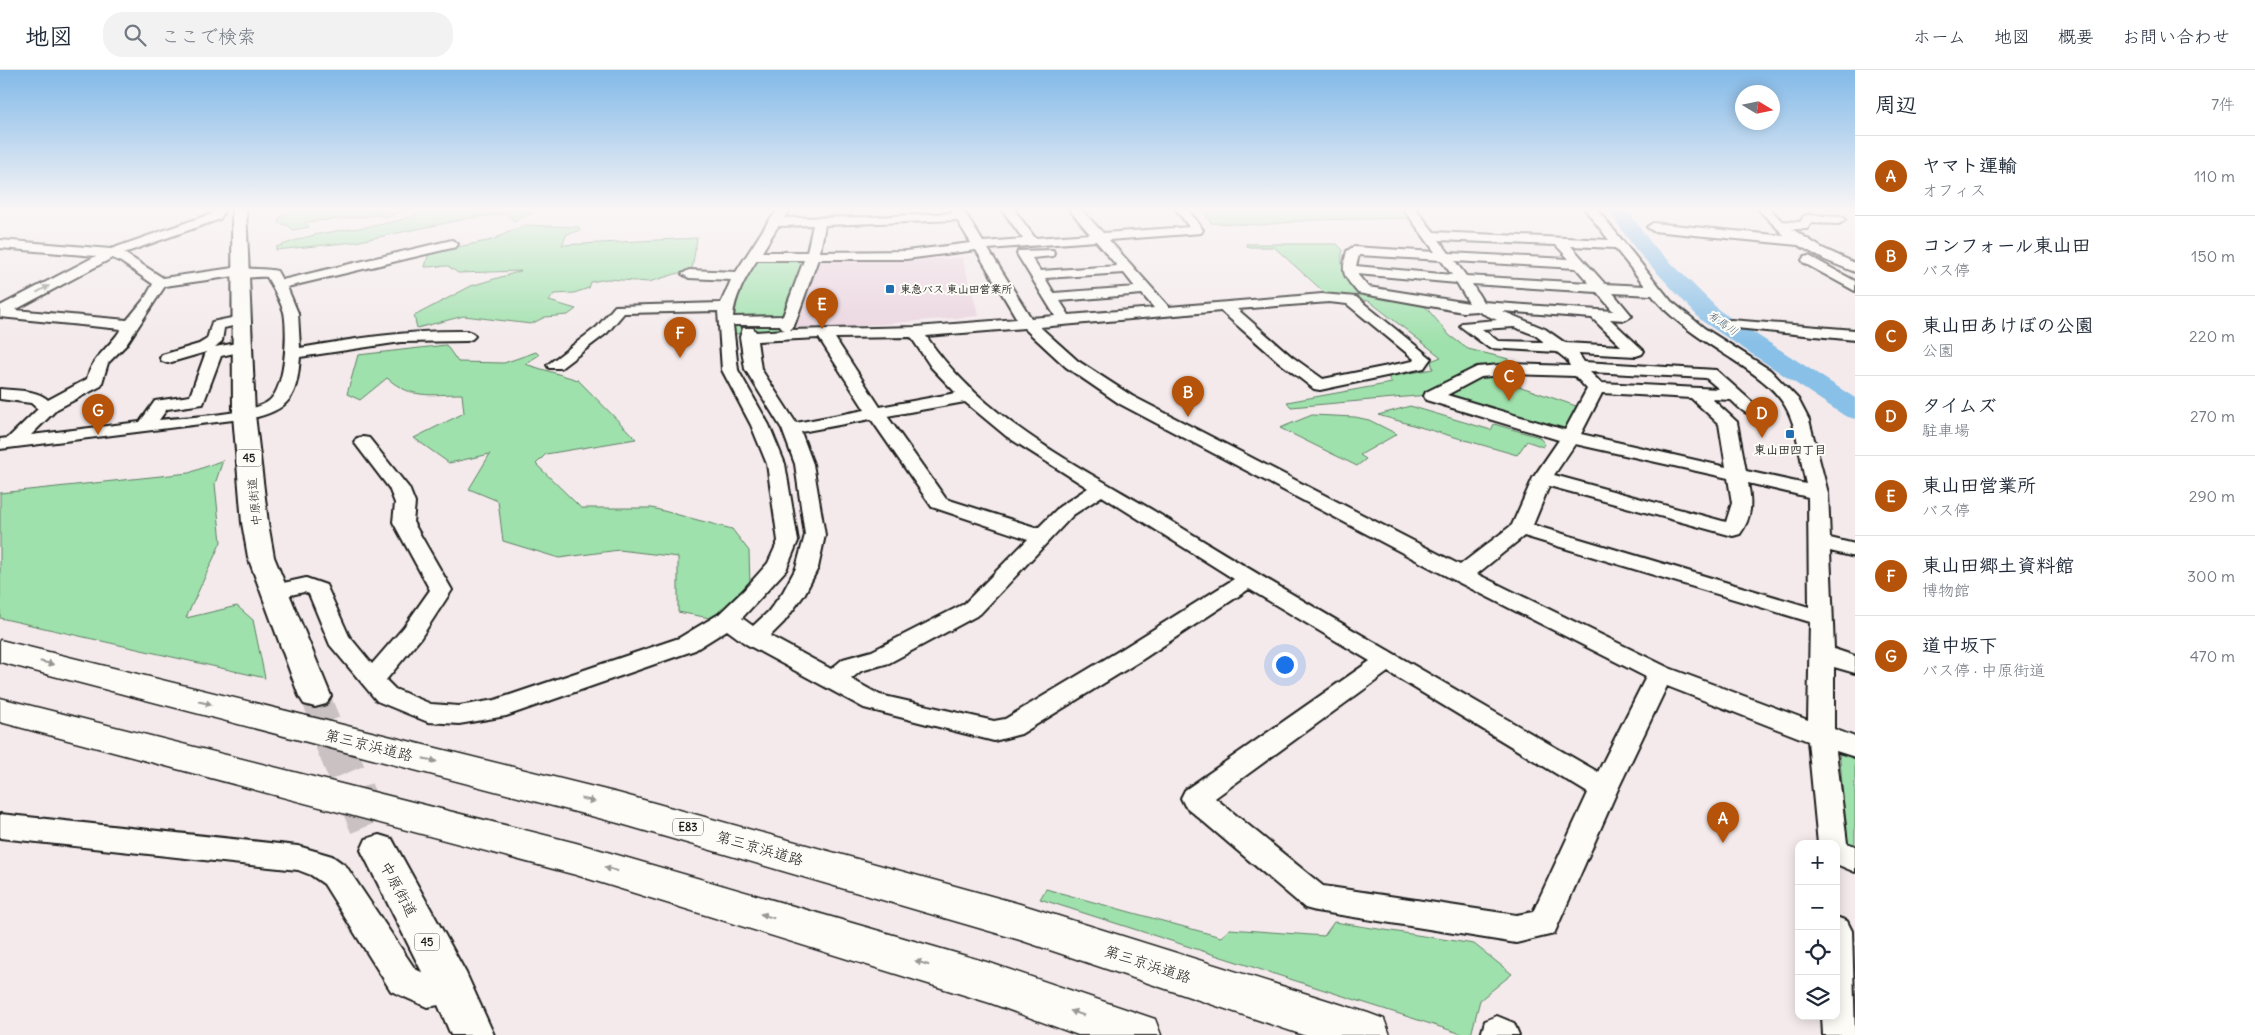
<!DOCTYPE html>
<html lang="ja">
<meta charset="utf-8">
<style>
:root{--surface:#fff;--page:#f2f2f3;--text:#1f2937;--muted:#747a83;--line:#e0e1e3;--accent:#b45309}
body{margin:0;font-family:Delius,"Klee One",sans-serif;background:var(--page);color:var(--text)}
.controls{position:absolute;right:15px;bottom:15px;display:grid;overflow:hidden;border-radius:10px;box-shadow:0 2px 12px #0003}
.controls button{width:45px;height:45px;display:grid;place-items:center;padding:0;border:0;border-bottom:1px solid var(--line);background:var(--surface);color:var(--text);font:25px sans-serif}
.compass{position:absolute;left:1735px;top:15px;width:45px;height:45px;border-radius:50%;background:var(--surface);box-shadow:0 2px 12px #0003;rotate:100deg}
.you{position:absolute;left:1284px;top:594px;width:18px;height:18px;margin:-12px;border:4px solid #fff;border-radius:50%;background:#1a73e8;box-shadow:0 0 0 8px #1a73e833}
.badge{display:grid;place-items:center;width:32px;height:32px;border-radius:50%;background:var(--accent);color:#fff;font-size:16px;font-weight:700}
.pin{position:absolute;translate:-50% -41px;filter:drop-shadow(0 1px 2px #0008)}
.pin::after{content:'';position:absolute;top:26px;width:18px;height:15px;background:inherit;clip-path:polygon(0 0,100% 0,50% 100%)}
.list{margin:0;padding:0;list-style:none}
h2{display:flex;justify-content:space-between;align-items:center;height:65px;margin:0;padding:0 20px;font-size:21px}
h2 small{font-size:16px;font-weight:400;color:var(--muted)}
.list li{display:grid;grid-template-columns:32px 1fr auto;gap:15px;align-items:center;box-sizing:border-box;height:80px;padding:0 20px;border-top:1px solid var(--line)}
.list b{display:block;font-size:19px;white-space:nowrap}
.list p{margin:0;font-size:16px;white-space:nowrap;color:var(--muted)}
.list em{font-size:16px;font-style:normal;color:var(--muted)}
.icon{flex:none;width:28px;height:28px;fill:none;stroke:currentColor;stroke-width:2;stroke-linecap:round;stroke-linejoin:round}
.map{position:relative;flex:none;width:1855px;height:965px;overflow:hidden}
header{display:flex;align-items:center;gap:30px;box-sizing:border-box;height:70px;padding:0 25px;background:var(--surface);border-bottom:1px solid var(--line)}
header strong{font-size:24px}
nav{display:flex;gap:28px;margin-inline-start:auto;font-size:18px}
.search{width:350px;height:45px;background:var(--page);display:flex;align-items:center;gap:12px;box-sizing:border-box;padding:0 18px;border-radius:20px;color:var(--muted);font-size:19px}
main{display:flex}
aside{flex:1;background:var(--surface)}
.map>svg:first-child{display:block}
</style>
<header>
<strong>地図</strong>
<div class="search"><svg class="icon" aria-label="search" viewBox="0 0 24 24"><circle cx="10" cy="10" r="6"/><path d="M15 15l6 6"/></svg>ここで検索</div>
<nav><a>ホーム</a><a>地図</a><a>概要</a><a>お問い合わせ</a></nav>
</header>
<main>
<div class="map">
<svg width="1855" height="965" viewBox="0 0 1855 965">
<rect width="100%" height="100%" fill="#f4eaec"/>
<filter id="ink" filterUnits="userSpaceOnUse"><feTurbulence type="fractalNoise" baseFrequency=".02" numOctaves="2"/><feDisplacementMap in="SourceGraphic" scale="10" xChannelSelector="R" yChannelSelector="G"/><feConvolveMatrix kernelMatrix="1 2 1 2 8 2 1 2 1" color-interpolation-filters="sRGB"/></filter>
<g filter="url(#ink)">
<!-- built -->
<path fill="#ead4df" d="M962,188L979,246L795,261L817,191Z"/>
<!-- green -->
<g fill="#9fe1ac" stroke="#5e7e64">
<path d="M296,138H415L386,147L378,145L305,152L309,157L293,160L289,156L278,153L280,147Z"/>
<path d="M423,138H561L557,140H541L514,151L506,144L470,148L355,172L276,180V177C289,173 301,168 314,165C337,159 410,156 423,138Z"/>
<path d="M1201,138H1403L1410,148L1312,150L1260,155L1211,153Z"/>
<path d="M524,155L579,157V161L567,164L562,175L697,168L692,199L649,212L607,209L591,212L589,218L574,223L554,224L549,231L576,239L568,245L545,247L531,254L464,246L417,258L414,246L471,216L521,201L458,203L448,196L425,197L428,186L433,182L492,170Z"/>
<path d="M1246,174H1337L1343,180C1338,198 1348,214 1363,223L1424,235L1450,266L1468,279L1509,289L1497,298L1428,325L1291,337L1287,332L1392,313L1388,307L1433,299L1431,291L1441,287L1369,231L1325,223L1274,177H1248Z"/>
<path d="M757,190H810L790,260L735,264L730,247L749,202Z"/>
<path d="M446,275L458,292L504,293L536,282L539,285L525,294L578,310L636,369L546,384L536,394L581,438H652L732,459L749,481L750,516L715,549L678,542V487L619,480L559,488L503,471L498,431L469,419L490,384L449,393L414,368L464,343L462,324C430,324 413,330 387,308L360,330L347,324L358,285Z"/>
<path d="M1484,304L1576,336L1564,362L1439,326Z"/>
<path d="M1410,336L1491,360L1494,354L1539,367L1545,374L1543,377L1527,371L1517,385L1378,345Z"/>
<path d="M1312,345L1355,347L1369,350L1397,364L1360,385L1366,389L1357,396L1280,358Z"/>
<path d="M223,390L215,414L221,472L186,548L237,536L253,550L265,608L0,548V423L189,403Z"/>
<path d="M1839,677L1855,682V779L1847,776Z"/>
<path d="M1046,819L1221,867L1230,859L1324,866L1334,852L1474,874L1512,904L1480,930L1471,965H1465L1040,829Z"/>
</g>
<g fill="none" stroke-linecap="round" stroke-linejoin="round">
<!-- river -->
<path fill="#89c0e7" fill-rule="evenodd" d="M1606,138H1626L1651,173L1720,241L1855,328V349L1845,346L1702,251L1637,181Z"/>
<!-- major-tunnel-far1 -->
<path stroke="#c9c1c2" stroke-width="29" stroke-dasharray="29 14" stroke-linecap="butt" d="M315,626L333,669"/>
<!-- major-tunnel -->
<path stroke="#c9c1c2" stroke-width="38" stroke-dasharray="38 19" stroke-linecap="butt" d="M332,668L379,780"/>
<!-- minor casing -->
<g stroke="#1c1c1c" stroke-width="4">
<g id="minor">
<path d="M214,138H226L220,149L124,183L163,208L240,197C251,200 264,198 277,201L282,210L452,170L458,174L456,177L287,217L298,243L300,278C356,268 411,260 467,261L472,263L475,266L472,269L467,271L401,272L300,287C297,322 293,338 257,347L0,379V369L8,368L38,339L31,333L0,329V319C16,321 36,319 48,330L87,309C92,287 110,277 121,259L0,247V236L96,186L0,178V170L111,179L205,146L211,144ZM112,188L121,192L153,214L145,228L127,250L15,240ZM235,206C243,210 257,206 267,207C273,218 280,230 284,242C288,262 286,323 266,333C244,345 186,347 159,350L167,339L203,334L221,286L248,280L250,277L248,274L242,272L215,277L222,271L224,258L246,253L248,250L246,247L241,246L212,252L207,269L199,274L162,285L160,288L162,291L168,293L206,282L190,326L155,331L140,352L31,365L57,339L101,316L108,293L126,275L165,216Z"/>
<path d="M780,138H792L784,148L873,147L953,143L950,138H962L983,172L1023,169L1001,138H1013L1035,168L1090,164L1068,138H1080L1103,163L1189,157L1175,138H1187L1203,160L1201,163L1109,170L1169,237L1322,224L1356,227L1431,288L1424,298L1320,320L1314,319L1279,292L1221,241L1040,257L1078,291L1132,326L1460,495L1512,455L1533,408L1559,370L1426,330L1424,326L1426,322L1477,297L1512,294L1570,296L1567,290L1557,282L1489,278L1460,256L1462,253L1497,250L1477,241L1463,242L1358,223C1343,205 1341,204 1347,181L1353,177L1435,182L1403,138H1415L1434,162L1609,170L1584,138H1596L1671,231L1704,258L1770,300L1798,329L1809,350L1828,423L1830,468L1855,474V487L1830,481L1834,579L1855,586V603L1834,597V659L1855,667V687L1836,681L1847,773L1855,776V802L1836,794V774H1818L1808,671L1667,616L1618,719L1554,864L1516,873L1316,841L1305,838L1185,736L1181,728L1185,720L1370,591L1249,519L1140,591L1021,664L994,671L864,638L746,574L727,560L695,580L506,646L459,654L428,652L377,631L330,575L309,524L304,522L273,529L265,527L262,522L265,517L306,508L326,515L349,566L372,594L404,557L430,520L393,452L395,433L389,418L354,372L357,368L363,367L369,368L409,418L415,433L413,452L452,520L420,569L386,610L395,619L431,634L459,636L495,630L679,568L719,544L743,521L768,493L778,471L767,394L751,355L722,300L718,241L624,243L607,263L561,298H549L547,295L597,257L615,236L721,233L731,210L689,208L682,204L689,200L736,202L768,152ZM957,150L971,173L906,181L820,182L825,155ZM813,155L807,182H762L778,156ZM1439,170L1556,175L1569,189L1449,183ZM1096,171L1117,196L1040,201L1032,188L1053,186L1054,183L1053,180L1018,181L1017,184L1055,246L1031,248L988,179ZM1571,176L1615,178L1645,216L1605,214ZM976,180L1017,249L916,257L790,260L794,256L818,189H906ZM1359,185L1441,190L1452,205L1356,196ZM757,190H804L783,246L733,247C734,227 746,207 757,190ZM1455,191L1576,198L1589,213L1466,206ZM1124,203L1135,217L1054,223L1045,208ZM1357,204L1457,213L1469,233L1368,217ZM1472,214L1597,222L1613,241L1483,232ZM1613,223L1652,225C1673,252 1703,270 1732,289C1751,302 1771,314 1784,334C1798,356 1800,389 1806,414L1746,401L1737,352L1712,329L1731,330C1740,338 1746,347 1758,344L1761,340L1716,300L1584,292L1578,283L1636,286L1642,284L1644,281L1610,249L1625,250L1632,246ZM1142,224L1154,238L1069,245L1060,231ZM1329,232L1347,234L1414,289L1413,291L1323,309L1291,286L1237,239ZM1502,241L1592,248L1621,276L1565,273L1545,259ZM733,255H780L782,259L785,260L756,262L753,258H743L740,267L745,299L782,359L795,394L805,465L796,498L783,522L768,542L753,556L742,548L786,500L798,471L785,394L769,355L738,300ZM1514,257L1535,265L1544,272L1498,271L1482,259ZM1024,258L1066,297L1120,334L1454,510L1646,607L1598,702C1455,619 1310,537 1169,450C1083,398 983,351 926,266ZM911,267L931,297L956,323L880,337L835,268ZM819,268L865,340L796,353L761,299L757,271ZM1590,302L1706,308L1719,319L1601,313ZM1512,304L1575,306L1587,319L1565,360L1447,325L1481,307ZM1602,323L1691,328L1719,354L1726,397L1581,364ZM965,332L1006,366L1088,418L1059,437L1038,458L946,429L887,346ZM871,349L932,437L1028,469L964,534L872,581L843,589L831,599L770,566L784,552L804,525L818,498L825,465L813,394L801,362ZM1575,374L1728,408L1732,433L1726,452L1554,405ZM1748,413L1808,427L1809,537L1533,455L1549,416L1733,466L1740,464C1752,448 1752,432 1748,413ZM1102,426L1234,509L1122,579L1005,649L994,651L880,625L851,609L861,601L889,593L980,544L1073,445ZM1524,466L1810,552L1808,650L1669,598L1477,504ZM1388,602L1588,723L1533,842L1516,845L1323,816L1215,728Z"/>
<path d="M1757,138H1769L1782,151L1800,152L1804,146L1808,145L1843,147L1845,150L1839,154L1811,153L1807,159H1792L1822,178L1855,193V202L1825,190L1798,175L1653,161L1647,157L1653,153L1785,166Z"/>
<path d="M1809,186L1855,211V221L1804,193L1802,190L1804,187Z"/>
<path d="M1731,250L1855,260V270L1726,257L1724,254L1726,251Z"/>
<path d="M0,744L298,776L332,786L346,796L415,899L428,905L451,901L463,906L468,917L463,928L451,933L427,937L391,921L324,814L311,805L298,800L0,768Z"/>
<path d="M1836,847L1847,851L1852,861L1855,965H1823L1822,946H1836Z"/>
<path d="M1497,946L1514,953L1519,965H1481L1485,951Z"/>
</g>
</g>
<!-- major casing -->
<g stroke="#1c1c1c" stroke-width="4">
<g id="major">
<path d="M232,138H246L255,345L268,453L274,487L331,626L326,634L315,637L304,634L299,626L248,487L242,453L233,345Z"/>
<path d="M379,765L392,769L466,903L494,965H451L436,930L361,780L366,769Z"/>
</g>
</g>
<!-- highway casing -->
<g stroke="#1c1c1c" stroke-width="3">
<g id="highway">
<path d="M0,570L618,723L1020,834L1368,943L1384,949L1390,965H1303L1020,870L618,753L0,592Z"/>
<path d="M0,628L576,773L990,893L1155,949L1161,965H1078L990,933L576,805L0,652Z"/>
</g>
</g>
<!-- minor -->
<use href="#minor" fill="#fdfcf7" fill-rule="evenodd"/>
<!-- major -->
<use href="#major" fill="#fdfcf7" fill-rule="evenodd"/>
<!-- highway -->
<use href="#highway" fill="#fdfcf7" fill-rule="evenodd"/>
</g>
<!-- one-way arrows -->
<defs><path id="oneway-solid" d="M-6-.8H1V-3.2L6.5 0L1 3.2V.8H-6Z" transform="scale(1.25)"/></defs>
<g fill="#989794">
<use href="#oneway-solid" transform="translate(43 219) rotate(-28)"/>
<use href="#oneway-solid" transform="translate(47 593) rotate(14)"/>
<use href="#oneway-solid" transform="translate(205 633) rotate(14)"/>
<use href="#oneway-solid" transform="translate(430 690) rotate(14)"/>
<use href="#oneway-solid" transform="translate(588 730) rotate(14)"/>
<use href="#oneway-solid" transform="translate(611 799) rotate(-163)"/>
<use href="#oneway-solid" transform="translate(767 846) rotate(-163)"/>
<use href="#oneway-solid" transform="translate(922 893) rotate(-163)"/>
<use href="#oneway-solid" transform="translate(1077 943) rotate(-161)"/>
</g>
</g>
<!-- sky -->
<linearGradient id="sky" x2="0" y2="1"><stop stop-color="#82b9e8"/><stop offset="0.51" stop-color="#faf6f6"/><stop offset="1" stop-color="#faf6f6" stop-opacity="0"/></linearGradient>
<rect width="1855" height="273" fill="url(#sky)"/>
<!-- markers -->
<g fill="#1f6fb2" stroke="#fdfcf7" stroke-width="2">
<rect x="885" y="214" width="10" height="10" rx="2.5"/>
<rect x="1785" y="359" width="10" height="10" rx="2.5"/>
</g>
<g text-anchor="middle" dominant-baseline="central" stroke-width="4" stroke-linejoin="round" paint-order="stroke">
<!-- far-poi labels -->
<g font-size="11" font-weight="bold" fill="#1c1c1c" stroke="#fdfcf7" text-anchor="start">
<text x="900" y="219">東急バス 東山田営業所</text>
</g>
<!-- far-water labels -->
<g font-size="11" font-style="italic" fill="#485e6d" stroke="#fdfcf7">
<text transform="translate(1723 253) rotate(35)">有馬川</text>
</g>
<!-- shield labels -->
<g fill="#fdfcf7" stroke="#605f5e" stroke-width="1">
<rect x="236.5" y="379.5" width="25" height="17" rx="4"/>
<rect x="673" y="748.5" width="30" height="17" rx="4"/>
<rect x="414.5" y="863.5" width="25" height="17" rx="4"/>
</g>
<g font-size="11" font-weight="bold" fill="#1c1c1c">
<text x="249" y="388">45</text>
<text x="688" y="757">E83</text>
<text x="427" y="872">45</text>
</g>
<!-- poi labels -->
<g font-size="12" font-weight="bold" fill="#1c1c1c" stroke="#fdfcf7">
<text x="1790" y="379">東山田四丁目</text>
</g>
<!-- street labels -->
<g font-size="12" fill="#1c1c1c" stroke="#fdfcf7">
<text transform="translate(254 432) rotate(-96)">中原街道</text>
</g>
<!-- near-street labels -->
<g font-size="15" fill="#1c1c1c" stroke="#fdfcf7">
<text transform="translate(369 675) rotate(14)">第三京浜道路</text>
<text transform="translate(760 778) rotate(16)">第三京浜道路</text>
<text transform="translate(399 819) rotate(62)">中原街道</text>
<text transform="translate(1148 894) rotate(18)">第三京浜道路</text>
</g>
</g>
</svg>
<div class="controls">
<button>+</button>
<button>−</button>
<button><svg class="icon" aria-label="locate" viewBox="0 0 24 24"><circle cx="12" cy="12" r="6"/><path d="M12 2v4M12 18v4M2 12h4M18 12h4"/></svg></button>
<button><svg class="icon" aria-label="layers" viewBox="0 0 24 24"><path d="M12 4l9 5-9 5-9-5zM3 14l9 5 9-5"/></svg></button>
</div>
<svg class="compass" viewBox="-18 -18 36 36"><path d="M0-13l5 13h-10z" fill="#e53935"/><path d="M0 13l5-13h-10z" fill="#747a83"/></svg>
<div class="you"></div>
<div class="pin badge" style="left:1723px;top:773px">A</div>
<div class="pin badge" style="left:1188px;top:347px">B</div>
<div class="pin badge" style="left:1509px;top:331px">C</div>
<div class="pin badge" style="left:1762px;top:368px">D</div>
<div class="pin badge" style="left:822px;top:259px">E</div>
<div class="pin badge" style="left:680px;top:288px">F</div>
<div class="pin badge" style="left:98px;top:365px">G</div>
</div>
<aside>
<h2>周辺<small>7件</small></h2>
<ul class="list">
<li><span class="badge">A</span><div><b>ヤマト運輸</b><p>オフィス</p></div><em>110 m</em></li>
<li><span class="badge">B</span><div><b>コンフォール東山田</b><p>バス停</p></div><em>150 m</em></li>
<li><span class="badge">C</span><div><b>東山田あけぼの公園</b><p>公園</p></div><em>220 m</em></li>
<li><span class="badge">D</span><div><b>タイムズ</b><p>駐車場</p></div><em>270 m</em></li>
<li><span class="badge">E</span><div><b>東山田営業所</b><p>バス停</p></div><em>290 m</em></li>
<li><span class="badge">F</span><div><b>東山田郷土資料館</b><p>博物館</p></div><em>300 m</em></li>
<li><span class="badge">G</span><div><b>道中坂下</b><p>バス停 · 中原街道</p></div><em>470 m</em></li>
</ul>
</aside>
</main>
